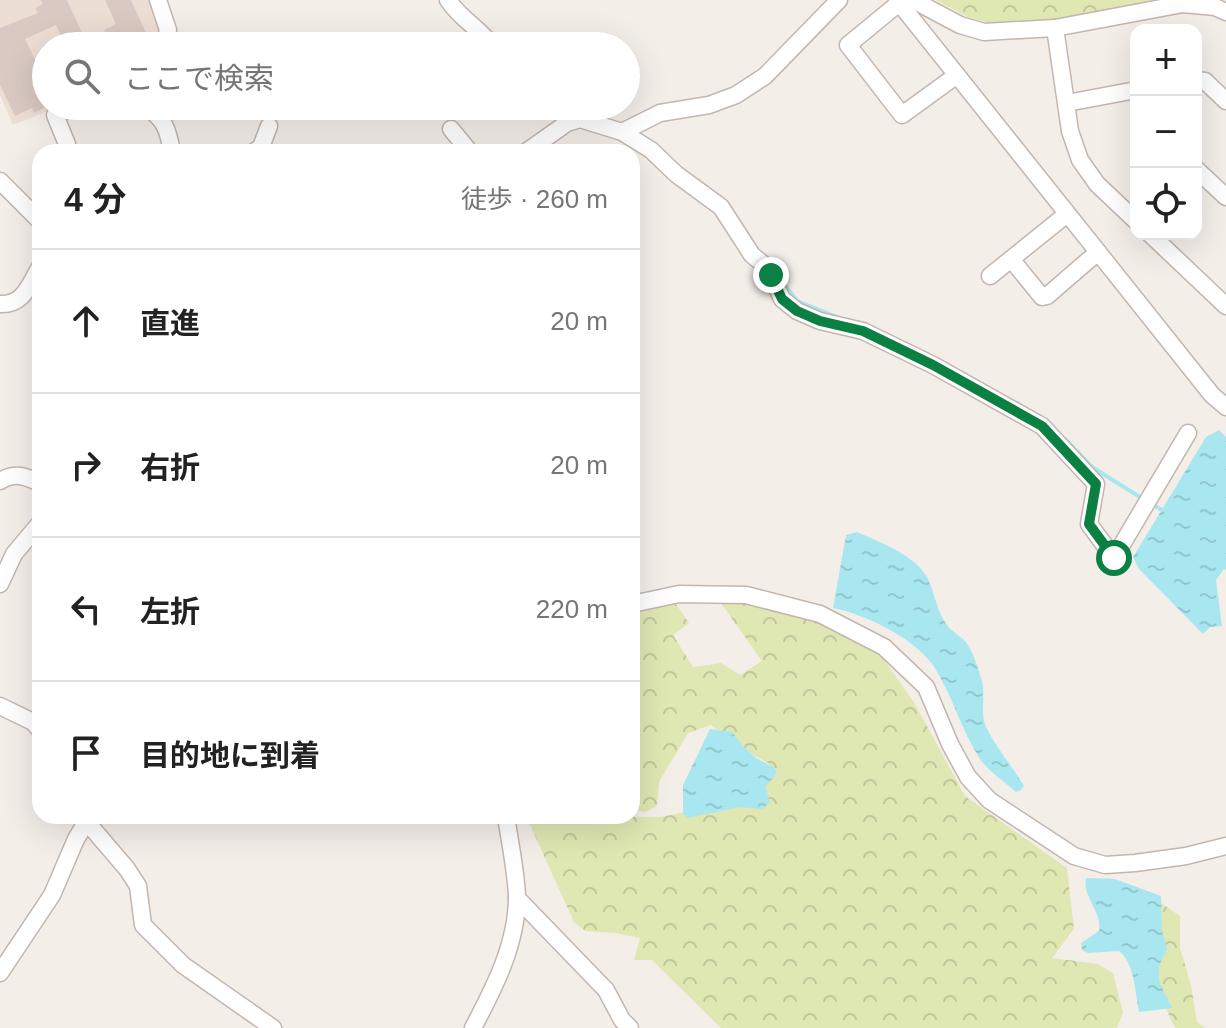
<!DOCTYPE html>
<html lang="ja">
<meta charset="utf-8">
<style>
:root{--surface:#fff;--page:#f6f6f6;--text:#222;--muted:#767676;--line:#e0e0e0}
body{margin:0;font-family:Helvetica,"Noto Sans JP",sans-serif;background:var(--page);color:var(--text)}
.controls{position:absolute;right:24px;top:24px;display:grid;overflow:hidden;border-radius:16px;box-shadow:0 8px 32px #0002}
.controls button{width:72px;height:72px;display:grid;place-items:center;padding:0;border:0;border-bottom:2px solid var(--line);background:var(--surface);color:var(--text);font:40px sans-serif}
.stop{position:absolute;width:24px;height:24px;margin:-18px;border:6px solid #0b8043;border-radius:50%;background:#fff}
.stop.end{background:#0b8043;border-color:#fff;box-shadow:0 2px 8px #0008}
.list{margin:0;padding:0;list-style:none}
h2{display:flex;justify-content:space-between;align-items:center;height:104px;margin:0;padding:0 32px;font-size:34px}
h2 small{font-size:26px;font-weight:400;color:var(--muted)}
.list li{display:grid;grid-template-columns:52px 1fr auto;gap:24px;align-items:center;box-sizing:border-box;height:144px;padding:0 32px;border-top:2px solid var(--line)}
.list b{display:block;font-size:30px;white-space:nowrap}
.list em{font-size:26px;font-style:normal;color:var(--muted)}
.icon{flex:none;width:44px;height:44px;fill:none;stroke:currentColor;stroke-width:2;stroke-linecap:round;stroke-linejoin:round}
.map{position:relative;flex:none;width:1226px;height:1028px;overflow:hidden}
.search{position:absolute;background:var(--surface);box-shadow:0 8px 32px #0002;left:32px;top:32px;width:608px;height:88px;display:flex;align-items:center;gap:20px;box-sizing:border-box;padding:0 28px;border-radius:44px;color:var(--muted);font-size:30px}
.panel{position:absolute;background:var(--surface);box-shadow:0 8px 32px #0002;left:32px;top:144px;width:608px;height:680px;border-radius:24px}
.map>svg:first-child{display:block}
</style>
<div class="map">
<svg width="1226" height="1028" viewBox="0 0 1226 1028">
<defs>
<pattern id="forest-crowns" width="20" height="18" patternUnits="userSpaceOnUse" patternTransform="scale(2)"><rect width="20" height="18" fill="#dfe7b3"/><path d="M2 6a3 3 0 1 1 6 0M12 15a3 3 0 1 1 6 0" fill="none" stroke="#c1c79b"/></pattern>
<pattern id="water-ripples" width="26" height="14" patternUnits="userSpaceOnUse" patternTransform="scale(2)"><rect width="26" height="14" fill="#a8e7ef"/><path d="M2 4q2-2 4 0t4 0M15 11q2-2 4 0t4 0" fill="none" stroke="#92c7ce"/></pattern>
</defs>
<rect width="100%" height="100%" fill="#f4eee9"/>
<!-- education -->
<path fill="#edded4" d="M0,0H155L163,27L157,46H46V106H61L13,125L0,95Z"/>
<!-- forest -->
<g fill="url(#forest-crowns)">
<path d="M936,0H1170L1063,20L992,24L968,17Z"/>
<path d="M713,592L809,619L880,654L915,704L965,796L1067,868L1074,929L1052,958L1098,964L1113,973L1123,1013L1117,1028H721L652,960H634L640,938L615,933L585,931L574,922L526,816L661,817L733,802L751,778L770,764L742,749L711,725L688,733L659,782L657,806L646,812L632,810V605L672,598L689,623L673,635L693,667L721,663L740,675L762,661Z"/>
<path d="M1158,901L1180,916V948L1191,985L1197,1022L1205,1028H1175L1163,1002L1146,979Z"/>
</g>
<!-- water -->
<g fill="url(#water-ripples)">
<path d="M1219,430L1226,437V570L1224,569L1216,580L1222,626L1210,627L1203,634L1139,569L1133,557L1206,437Z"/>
<path d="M857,532C880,542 917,556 928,579C935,594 937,612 947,625C951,631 959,635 965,641C973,651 978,668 982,681C986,696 979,714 987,729C997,749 1013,767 1024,786L1021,790L1016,792C1005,782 988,771 980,759C961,730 952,694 933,665C912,637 867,615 833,608L846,535Z"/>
<path d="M710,729L732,732L744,747L756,758L774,767L777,773L765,787L770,802L762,809L739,807L688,818L683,814V785Z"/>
<path d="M1086,878L1115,879L1161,896L1162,931L1167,949L1159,966V981L1172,1008L1139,1012C1135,992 1135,964 1119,951L1088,953L1082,950L1081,943L1099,931C1103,913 1082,897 1086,878Z"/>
</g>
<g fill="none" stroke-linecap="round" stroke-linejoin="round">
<!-- stream -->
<g stroke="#a8e7ef" stroke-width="4">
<path d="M588,106L602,118"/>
<path d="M782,281L797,301L840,318"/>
<path d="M1065,439L1092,467L1143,499"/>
<path d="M1150,503L1162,510"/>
</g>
</g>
<!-- building -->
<g fill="#d9c9c2">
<path d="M41,0H67L88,46H66L56,25L25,39L46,82V107L34,113L32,108L15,116L0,85V28L38,13L35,8L43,4Z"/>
<path d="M105,0H131L152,46H93L108,38L104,30L116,24Z"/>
</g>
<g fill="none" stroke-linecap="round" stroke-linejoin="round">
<!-- minor casing -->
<g stroke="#c3b6af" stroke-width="19">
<g id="minor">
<path d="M158,0L168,30L164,46"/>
<path d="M448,0C460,19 480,28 492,46"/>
<path d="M897,0L1212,395L1226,407"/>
<path d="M913,0L960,25L984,32L1055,28L1183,4L1215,7L1226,12"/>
<path d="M899,3L848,45L902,115L957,75"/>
<path d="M1055,28L1070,131L1080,160L1097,184L1136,221"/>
<path d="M1196,80L1205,81L1226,101"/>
<path d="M1067,103L1136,90"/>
<path d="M144,106C165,118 168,130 172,152"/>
<path d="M451,129L470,152"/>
<path d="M622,132L660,113L709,105L736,95L765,76L839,0"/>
<path d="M67,152V144L55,115L75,106"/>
<path d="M254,152L261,147L269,126"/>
<path d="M526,152L567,123L580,119L622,132L651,150L676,174L721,207L752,255L768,268L782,299L797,311L820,321L863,331L933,365L1042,426L1096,484L1089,524L1114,558L1188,433"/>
<path d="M1196,169L1226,197"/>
<path d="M0,181L40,221"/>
<path d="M1150,234L1226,306"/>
<path d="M1011,259L1042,297L1047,296L1098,252"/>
<path d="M990,276L1067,214"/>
<path d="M0,304C24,305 29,285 40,267"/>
<path d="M0,481C15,472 25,476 40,483"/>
<path d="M0,584L14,554L40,523"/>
<path d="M632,604L679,594L746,595L820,614L884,647L926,687L950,744L968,777L989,800L1074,856L1105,865L1135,863L1186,856L1226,846"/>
<path d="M0,706L33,722L40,730"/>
<path d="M85,816L86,821L127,869L138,886L143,925L183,965L273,1028"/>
<path d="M517,898L606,990L622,1020L630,1028"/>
<path d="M0,973L52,895L76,839L90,816"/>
<path d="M473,1028C494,988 517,944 517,897C516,871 510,843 506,816"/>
</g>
</g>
<!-- minor -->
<use href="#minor" stroke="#fff" stroke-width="16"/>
</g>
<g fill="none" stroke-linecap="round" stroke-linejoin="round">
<!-- route -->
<path stroke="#0b8043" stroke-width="10" d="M771,275L782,299L797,311L820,321L863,331L933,365L1042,426L1096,484L1089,524L1114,558"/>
</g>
</svg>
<div class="controls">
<button>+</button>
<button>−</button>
<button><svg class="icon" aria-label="locate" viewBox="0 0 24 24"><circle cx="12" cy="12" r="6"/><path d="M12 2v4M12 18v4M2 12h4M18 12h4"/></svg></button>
</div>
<div class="stop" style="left:1114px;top:558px"></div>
<div class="stop end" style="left:771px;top:275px"></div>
<div class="search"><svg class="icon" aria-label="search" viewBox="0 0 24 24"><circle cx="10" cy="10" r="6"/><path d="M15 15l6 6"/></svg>ここで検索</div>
<section class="panel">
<h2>4 分<small>徒歩 · 260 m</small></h2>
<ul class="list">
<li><svg class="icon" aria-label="ahead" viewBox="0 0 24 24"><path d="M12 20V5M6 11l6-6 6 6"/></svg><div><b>直進</b></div><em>20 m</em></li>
<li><svg class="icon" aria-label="right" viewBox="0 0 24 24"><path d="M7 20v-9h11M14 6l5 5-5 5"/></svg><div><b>右折</b></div><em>20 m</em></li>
<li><svg class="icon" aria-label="left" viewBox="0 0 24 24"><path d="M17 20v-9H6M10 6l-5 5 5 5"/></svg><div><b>左折</b></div><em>220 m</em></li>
<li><svg class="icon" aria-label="arrive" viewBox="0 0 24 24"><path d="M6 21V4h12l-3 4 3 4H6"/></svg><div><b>目的地に到着</b></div></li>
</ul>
</section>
</div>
